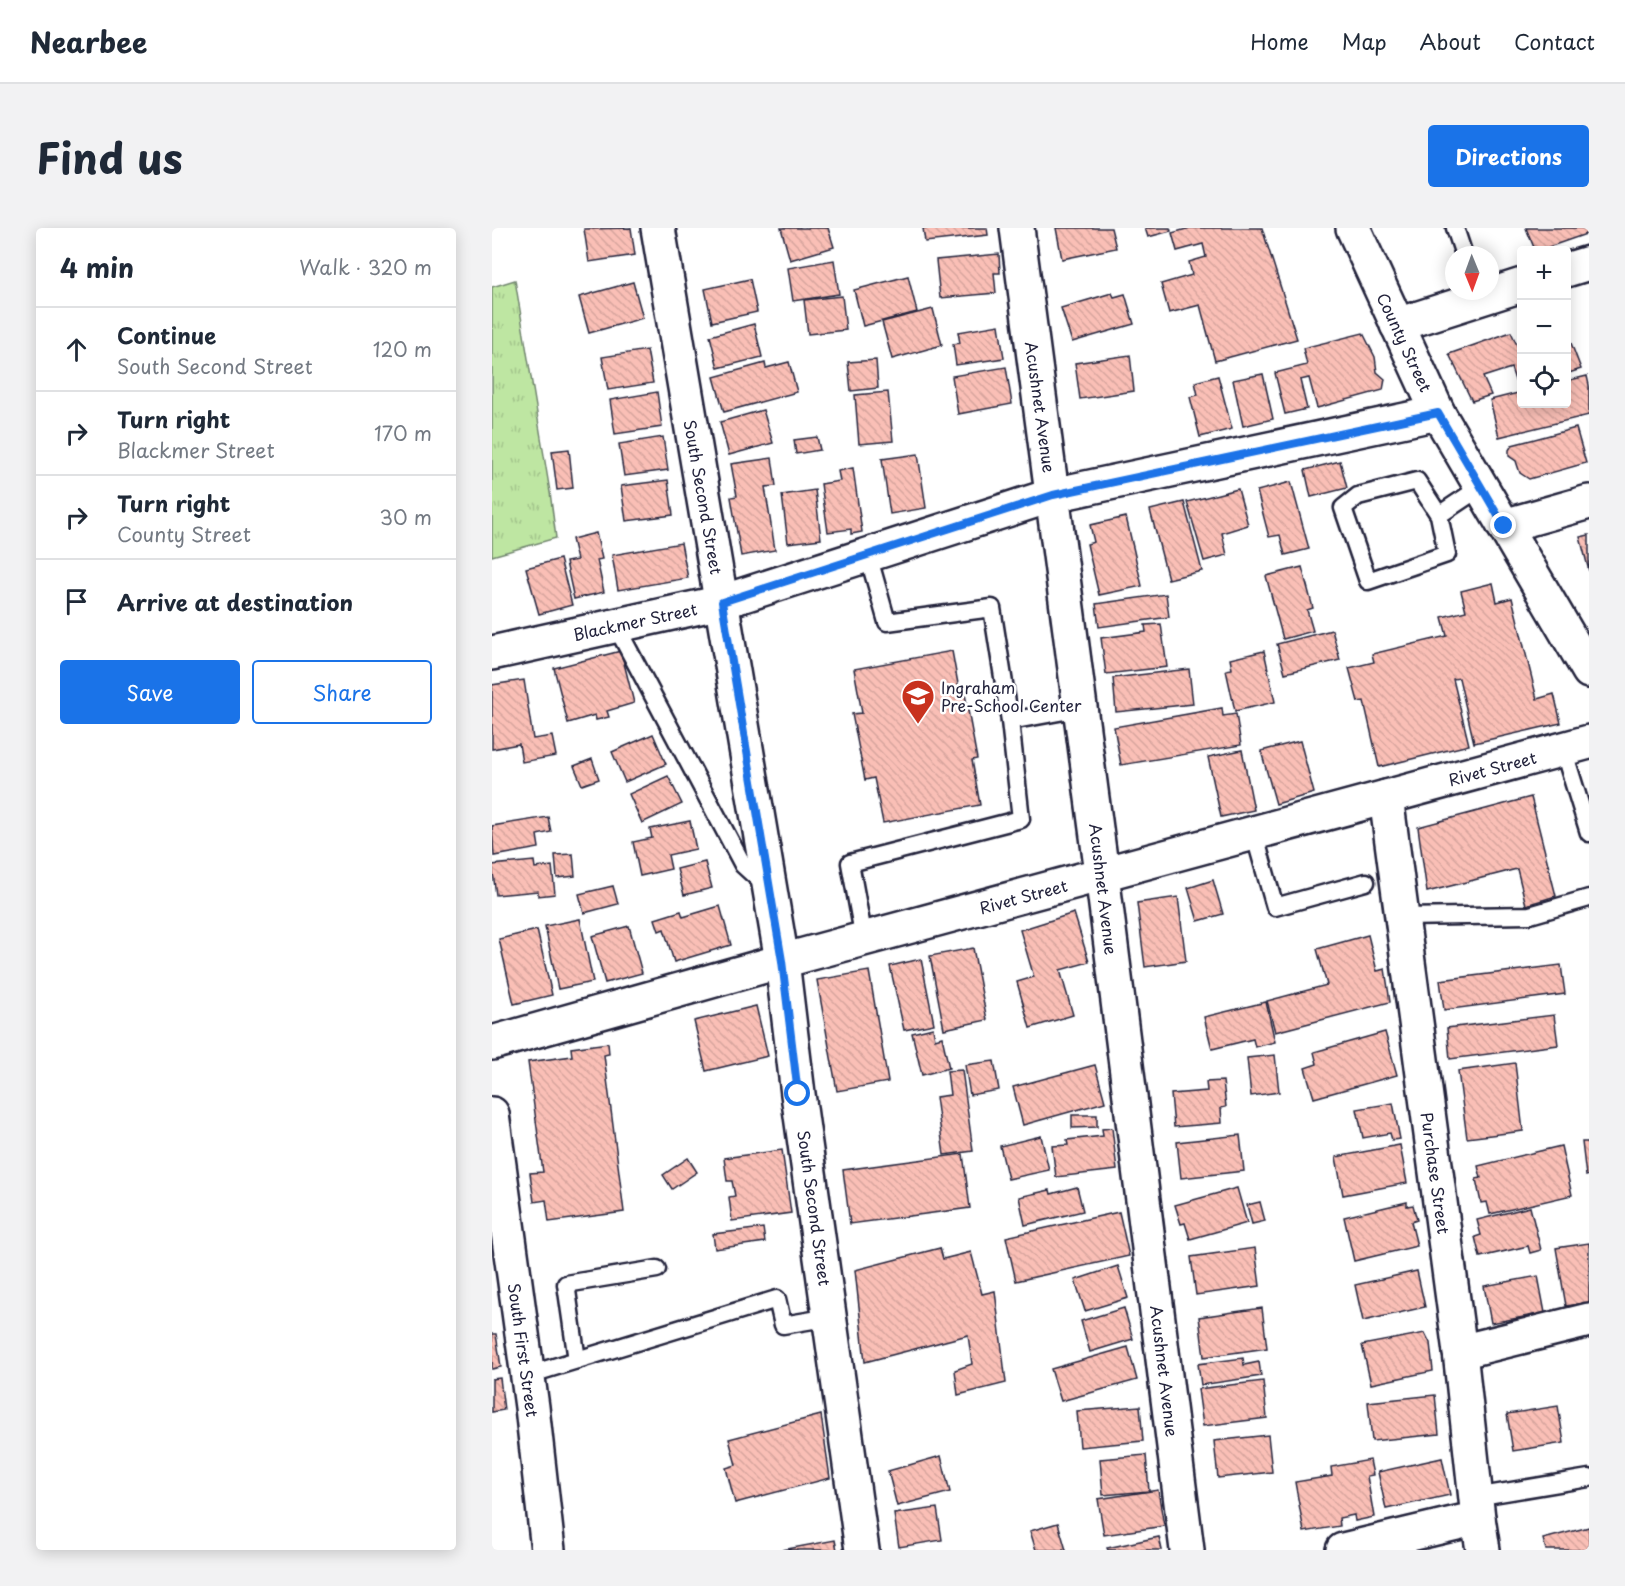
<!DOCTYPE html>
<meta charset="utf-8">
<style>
:root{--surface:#fff;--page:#f2f2f3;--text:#1f2937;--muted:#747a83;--line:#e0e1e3;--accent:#1a73e8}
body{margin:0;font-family:"Playpen Sans",sans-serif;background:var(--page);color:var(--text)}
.controls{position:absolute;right:18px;top:18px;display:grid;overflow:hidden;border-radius:6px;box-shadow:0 3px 15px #0003}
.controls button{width:54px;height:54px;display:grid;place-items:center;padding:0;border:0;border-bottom:2px solid var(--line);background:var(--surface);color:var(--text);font:30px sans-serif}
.compass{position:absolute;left:953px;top:18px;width:54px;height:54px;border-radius:50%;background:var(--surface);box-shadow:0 3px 15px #0003;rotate:179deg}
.stop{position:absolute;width:18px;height:18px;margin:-14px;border:4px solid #1a73e8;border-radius:50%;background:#fff}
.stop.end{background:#1a73e8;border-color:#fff;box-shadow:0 2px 6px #0008}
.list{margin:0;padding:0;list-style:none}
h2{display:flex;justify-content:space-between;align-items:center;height:78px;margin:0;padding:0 24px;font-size:26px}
h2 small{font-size:20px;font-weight:400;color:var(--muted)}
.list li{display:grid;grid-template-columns:39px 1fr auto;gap:18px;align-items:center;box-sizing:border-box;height:84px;padding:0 24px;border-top:2px solid var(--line)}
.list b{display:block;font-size:22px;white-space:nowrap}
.list p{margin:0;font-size:20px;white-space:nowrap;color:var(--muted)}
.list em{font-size:20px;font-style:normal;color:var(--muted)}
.actions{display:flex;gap:12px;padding:18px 24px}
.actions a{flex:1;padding:14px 0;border:2px solid var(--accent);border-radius:6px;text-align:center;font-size:21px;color:var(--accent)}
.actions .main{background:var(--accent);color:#fff}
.icon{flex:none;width:33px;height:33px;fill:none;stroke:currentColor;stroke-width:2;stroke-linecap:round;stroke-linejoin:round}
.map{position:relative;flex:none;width:1097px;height:1322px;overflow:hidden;border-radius:6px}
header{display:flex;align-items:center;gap:36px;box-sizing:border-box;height:84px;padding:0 30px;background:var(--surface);border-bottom:2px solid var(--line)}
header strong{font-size:28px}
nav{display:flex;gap:33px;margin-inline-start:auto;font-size:21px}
.intro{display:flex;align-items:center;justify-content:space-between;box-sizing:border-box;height:144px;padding:0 36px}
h1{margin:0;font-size:42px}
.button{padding:15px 27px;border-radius:6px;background:var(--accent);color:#fff;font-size:21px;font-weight:700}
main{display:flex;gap:36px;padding:0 36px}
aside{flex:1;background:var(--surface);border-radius:6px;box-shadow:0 3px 15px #0003}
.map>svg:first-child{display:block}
</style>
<header>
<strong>Nearbee</strong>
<nav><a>Home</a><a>Map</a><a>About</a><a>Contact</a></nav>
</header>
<div class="intro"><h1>Find us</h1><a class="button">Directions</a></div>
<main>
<aside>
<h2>4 min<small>Walk · 320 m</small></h2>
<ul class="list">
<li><svg class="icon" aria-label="ahead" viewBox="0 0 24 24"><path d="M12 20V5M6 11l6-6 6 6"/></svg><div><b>Continue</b><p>South Second Street</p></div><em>120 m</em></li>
<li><svg class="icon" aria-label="right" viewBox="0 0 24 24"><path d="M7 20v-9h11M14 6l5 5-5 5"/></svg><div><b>Turn right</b><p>Blackmer Street</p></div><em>170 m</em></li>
<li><svg class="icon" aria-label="right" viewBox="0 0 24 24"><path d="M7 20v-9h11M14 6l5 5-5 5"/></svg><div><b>Turn right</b><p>County Street</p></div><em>30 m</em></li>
<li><svg class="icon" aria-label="arrive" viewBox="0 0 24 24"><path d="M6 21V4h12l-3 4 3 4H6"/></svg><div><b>Arrive at destination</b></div></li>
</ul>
<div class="actions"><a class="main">Save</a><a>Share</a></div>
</aside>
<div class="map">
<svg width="1097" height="1322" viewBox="0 0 1097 1322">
<defs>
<pattern id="park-tufts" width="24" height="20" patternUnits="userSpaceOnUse" patternTransform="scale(1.5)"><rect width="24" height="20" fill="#bee6a2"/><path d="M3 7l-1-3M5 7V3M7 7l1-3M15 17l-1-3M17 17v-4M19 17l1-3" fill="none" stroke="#a3c58c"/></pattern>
<pattern id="building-back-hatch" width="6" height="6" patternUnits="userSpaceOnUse" patternTransform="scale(1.5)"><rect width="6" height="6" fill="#fabfb6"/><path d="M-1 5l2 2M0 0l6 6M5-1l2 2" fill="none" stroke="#d6a49d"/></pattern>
</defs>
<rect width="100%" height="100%" fill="#fff"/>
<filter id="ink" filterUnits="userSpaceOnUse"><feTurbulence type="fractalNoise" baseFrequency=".0167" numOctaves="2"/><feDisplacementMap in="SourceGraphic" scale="12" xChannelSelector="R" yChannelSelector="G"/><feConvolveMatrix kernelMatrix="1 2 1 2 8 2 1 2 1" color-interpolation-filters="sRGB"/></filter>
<g filter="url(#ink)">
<!-- park -->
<path fill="url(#park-tufts)" stroke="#70846e" stroke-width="1.5" d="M23,52L58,264L64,310L0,328V59Z"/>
<!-- building -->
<g fill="url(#building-back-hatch)" stroke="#22223b" stroke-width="1.5">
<path d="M139,0L143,27L97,34L92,1Z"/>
<path d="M289,0H336L342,19L298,32Z"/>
<path d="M431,0H495L496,7L433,14Z"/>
<path d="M564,0H619L624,20L570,31Z"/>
<path d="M653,0H678L679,3L656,9Z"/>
<path d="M698,0H770L805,111L723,133L708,77L677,85L669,56L700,47L697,34L714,29L711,16L685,23L680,5Z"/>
<path d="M1034,0H1097V5L1048,22H1043Z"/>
<path d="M507,26L508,45H502L504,65L448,70L444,32Z"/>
<path d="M342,32L347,66L301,73L296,40Z"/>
<path d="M416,48L425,84L371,98L362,62Z"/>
<path d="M258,51L265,84L220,94L213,61Z"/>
<path d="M141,54L151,90L97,105L87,69Z"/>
<path d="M620,65L622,69L633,66L642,96L580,114L569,80Z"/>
<path d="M350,68L354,102L316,106L312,72Z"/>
<path d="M441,81L450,117L400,131L390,94Z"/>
<path d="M262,96L270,129L226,140L218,108Z"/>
<path d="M507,97L512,130L464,137L461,116L468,115L466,104Z"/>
<path d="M1074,102L1089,141L1074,146Z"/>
<path d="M1019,104L1030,128V156L1025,158L1019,140L991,149L999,167L980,173L957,126Z"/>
<path d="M871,105L883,129L885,144L893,151L891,162L825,180L817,150L808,152L815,181L793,186L783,145L815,137L811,120Z"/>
<path d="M155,122L161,155L116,162L110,129Z"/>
<path d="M638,127L642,163L588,171L583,135Z"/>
<path d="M384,132L386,160L359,163L356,134Z"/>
<path d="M297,134L305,164L232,184L222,149L273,135L274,140Z"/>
<path d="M514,139L520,176L466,186L460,148Z"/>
<path d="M771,146L781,191L751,198L741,152Z"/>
<path d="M726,148L740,201L708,209L698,169L706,167L703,154Z"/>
<path d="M1095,148L1097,157V187L1007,209L998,172L1030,164V176H1074V153Z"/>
<path d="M165,164L170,199L123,206L118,172Z"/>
<path d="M396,164L401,213L367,216L363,167Z"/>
<path d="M271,182L281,215L237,227L228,194Z"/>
<path d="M1084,200L1094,235L1037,251L1028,245L1024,233L1017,228V222L1020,217Z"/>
<path d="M171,209L176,242L132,248L127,216Z"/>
<path d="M325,209L328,222L304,226L302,212Z"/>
<path d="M77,221L81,260L65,262L60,223Z"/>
<path d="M426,226L434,280L398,286L390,231Z"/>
<path d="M280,230L284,258L273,259L283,322L249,328L239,269L245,268L239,236Z"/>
<path d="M848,233L855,260L819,269L813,242Z"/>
<path d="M361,240L370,304L359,306V301L336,304L329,256L348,253L346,243Z"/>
<path d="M176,252L181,287L134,293L129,258Z"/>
<path d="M799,254L817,321L793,327L788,307L777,309L765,263Z"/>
<path d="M746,261L756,297L730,305L735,327L712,333L695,274Z"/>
<path d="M323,262L329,311L296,315L290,267Z"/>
<path d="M692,274L710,343L676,351L658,282Z"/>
<path d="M634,289L650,358L607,367L595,316L602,314L598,297Z"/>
<path d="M104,305L110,331L105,332L112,364L82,371L74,334L85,332L80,311Z"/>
<path d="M1097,307V343L1088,309Z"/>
<path d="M189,315L196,350L126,362L120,327Z"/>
<path d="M68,331L80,377L47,386L34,340Z"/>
<path d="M810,339L821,380L815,382L821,403L791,411L774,348Z"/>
<path d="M1001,355L1005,374L1020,370L1045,471L1062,466L1069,495L982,515L967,450L961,451L977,517L887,539L872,473L866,474L857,440L882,434L880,426L955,408L950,389L974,383L969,363Z"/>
<path d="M674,366L677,389L607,399L604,376Z"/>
<path d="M669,396L675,439L614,446L609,410L654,404L653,397Z"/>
<path d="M840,402L848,432L793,445L785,416Z"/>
<path d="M129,423L142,475L115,483L117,489L104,492L103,487L76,495L62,440Z"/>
<path d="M460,423L468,467L473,466L485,531L480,532L488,577L391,595L382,550L373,552L360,486L370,485L362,441Z"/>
<path d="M772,423L783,474L743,483L734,442L740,441L738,431Z"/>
<path d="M697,441L701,476L624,484L621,450Z"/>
<path d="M32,452L41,511L60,508L64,528L30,534L27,516L0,521V457Z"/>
<path d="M730,480L731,488L744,486L749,517L629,537L622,499Z"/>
<path d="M161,506L174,536L133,554L120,524Z"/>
<path d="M808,513L822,565L784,576L769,523Z"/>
<path d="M750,522L762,582L729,589L716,529Z"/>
<path d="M100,531L107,551L90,557L82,538Z"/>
<path d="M176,548L190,576L150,595L137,566Z"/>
<path d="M1039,569L1064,668L1034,677L1025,641L935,664L926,599Z"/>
<path d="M56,589L59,604L45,607L47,620L2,628L0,598Z"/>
<path d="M198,593L204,621L176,627L179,641L148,648L141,614L160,610L158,601Z"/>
<path d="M81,626L83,648L65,650L63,627Z"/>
<path d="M42,633L43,640L60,638L63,666L46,668V663L4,667L0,637Z"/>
<path d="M213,634L220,660L192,667L185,641Z"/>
<path d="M721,652L731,686L706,693L696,660Z"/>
<path d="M121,658L126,676L92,685L87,666Z"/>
<path d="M686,669L694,733L653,739L645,675Z"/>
<path d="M228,678L239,717L182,734L172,701L167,703L163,691L189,683L191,689Z"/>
<path d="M582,685L597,734L568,742L581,787L538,800L525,754L542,749L528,702Z"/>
<path d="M88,691L101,754L66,761L53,698Z"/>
<path d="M137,698L150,745L113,755L100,708Z"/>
<path d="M45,702L60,767L22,776L7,711Z"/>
<path d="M876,707L885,743L893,741L898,774L783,804L775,773L835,757L825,721Z"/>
<path d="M481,720L495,792L452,801L438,728Z"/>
<path d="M429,731L442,796L412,802L398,738Z"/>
<path d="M1069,737L1073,766L952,782L948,752Z"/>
<path d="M377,743L396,854L345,863L325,752Z"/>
<path d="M774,774L783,814L763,819L761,811L720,821L712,789Z"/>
<path d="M264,778L276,828L214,843L202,793Z"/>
<path d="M1062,787L1066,817L958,831L955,800Z"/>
<path d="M441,800L443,811L450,809L457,840L430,847L420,805Z"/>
<path d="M893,804L905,847L822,870L813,840L825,836L822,824Z"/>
<path d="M116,815L117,826L112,827L132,984L57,994L54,972L42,974L38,945L51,944L36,834L80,828L79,820Z"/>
<path d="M783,827L787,864L759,868L755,830Z"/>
<path d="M502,833L507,862L478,867L473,837Z"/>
<path d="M1023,835L1031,903L975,910L966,843Z"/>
<path d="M603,837L613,874L531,897L521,859Z"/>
<path d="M470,842L481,923L452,927L444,869L458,867L455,843Z"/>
<path d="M731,853L734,879L729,880L730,895L682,899L679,866L715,863L714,854Z"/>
<path d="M901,875L908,911L900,912L898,905L871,910L865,881Z"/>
<path d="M580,887H605V899L580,900Z"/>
<path d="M620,900L625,942L564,949L560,918L576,917L575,912L611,908L610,901Z"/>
<path d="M748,907L752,943L689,950L685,914Z"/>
<path d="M549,908L557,942L516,951L508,918Z"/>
<path d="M1090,914H1097V947L1094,948Z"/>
<path d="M908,917L915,955L851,967L844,929Z"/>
<path d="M1069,918L1080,967L998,986L995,974L989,975L984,951L989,950L986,938Z"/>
<path d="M290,922L299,985L240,993L237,969L243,968L240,953H235L232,930Z"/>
<path d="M471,926L478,980L358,996L351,942Z"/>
<path d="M196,930L205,944L180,961L171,947Z"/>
<path d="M585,959L591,983L533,997L527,969L558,962L559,966Z"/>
<path d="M745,960L755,995L698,1011L693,995L689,996L683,977Z"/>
<path d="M768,974L773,993L760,996L755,977Z"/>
<path d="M915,974V978L921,977L925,992L919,994L925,1018L862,1033L852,989Z"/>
<path d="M1038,979L1049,1022L1038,1025L1036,1018L988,1029L983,1009L989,1007L985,992Z"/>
<path d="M627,984L637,1028L524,1053L514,1009Z"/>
<path d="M271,1000L273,1014L223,1021L221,1006Z"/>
<path d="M1097,1015V1075L1074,1078L1064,1020Z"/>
<path d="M448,1020L451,1031L479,1024L490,1066L503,1063L514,1155L466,1167L463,1142L480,1136L476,1107L373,1134L363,1042Z"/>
<path d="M763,1020L768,1058L704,1067L699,1029Z"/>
<path d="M626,1038L636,1070L593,1083L583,1052Z"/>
<path d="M925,1043L933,1079L871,1093L863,1057Z"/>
<path d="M1046,1048L1053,1085L999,1095L992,1058Z"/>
<path d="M632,1080L641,1111L598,1124L589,1093Z"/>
<path d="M770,1080L775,1120L712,1129L707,1089Z"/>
<path d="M933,1105L938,1115L941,1143L879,1156L870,1117Z"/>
<path d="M0,1106H4L9,1139L0,1141Z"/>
<path d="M636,1119L645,1152L569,1173L559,1141Z"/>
<path d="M751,1130L752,1137L767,1134L769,1148L709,1157L706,1136Z"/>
<path d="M8,1150L12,1182L0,1184V1151Z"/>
<path d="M771,1153L775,1190L711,1198L706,1161Z"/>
<path d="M943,1167L947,1206L880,1213L876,1174Z"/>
<path d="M648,1178L651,1213L588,1219L585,1183Z"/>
<path d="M1066,1178L1072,1215L1021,1223L1015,1186Z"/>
<path d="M329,1187L338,1250L243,1275L234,1240L244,1237L237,1211Z"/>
<path d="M776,1207L780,1244L726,1250L722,1213Z"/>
<path d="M654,1227L657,1263L611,1267L608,1231Z"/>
<path d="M449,1228L458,1264L405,1278L396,1243Z"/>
<path d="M950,1230L958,1267L894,1281L886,1244Z"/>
<path d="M878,1232L881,1247L875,1248L882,1289L863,1293L862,1287L847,1290L848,1298L812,1304L803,1254L840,1248L839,1239Z"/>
<path d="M666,1262L672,1298L612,1307L606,1271Z"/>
<path d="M445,1280L450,1312L407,1319L402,1286Z"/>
<path d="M566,1295L574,1322H544L538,1303Z"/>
<path d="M1097,1299V1322H1054L1051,1311Z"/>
<path d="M667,1309L670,1322H616L615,1320Z"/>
<path d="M343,1312L345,1322H290Z"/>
</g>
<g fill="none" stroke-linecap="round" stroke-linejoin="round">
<!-- lane casing -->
<g stroke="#22223b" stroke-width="21">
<g id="lane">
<path d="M963,0L972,27"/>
<path d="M947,287L925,253L866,268L851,280L876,353L955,326L947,287L989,259"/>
<path d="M376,327L395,394L500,380L518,493L589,480"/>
<path d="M124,398L251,637L274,658"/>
<path d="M1071,521L1097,605"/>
<path d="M762,605L783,679L874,654"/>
<path d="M910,689L1038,687L1097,670"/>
<path d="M372,711L358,635L529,591L518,493"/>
<path d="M85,1132L74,1056L165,1041"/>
<path d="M36,1147L285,1071L291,1097L339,1089"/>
<path d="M983,1269L1097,1250"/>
</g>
</g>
<!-- street casing -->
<g stroke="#22223b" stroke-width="38">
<g id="street">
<path d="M525,0L610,646"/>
<path d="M1074,42L1097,35"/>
<path d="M905,97L1030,57"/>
<path d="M1012,298L1097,274"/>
<path d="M0,425L230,374L561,267L946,185"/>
<path d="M0,886L40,1179L56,1322"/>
<path d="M986,1290L991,1322"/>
</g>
</g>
<!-- secondary casing -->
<g stroke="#22223b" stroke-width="38">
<g id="secondary">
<path d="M166,0L290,733L306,866L370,1322"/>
<path d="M861,0L946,185L1097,443"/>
<path d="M610,646L695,1322"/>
<path d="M0,815L290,733L1097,514"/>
<path d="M968,1124L1097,1092"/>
<path d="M851,1322L986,1290L968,1124L894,569"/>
</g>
</g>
<!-- lane -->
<use href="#lane" stroke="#fff" stroke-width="16"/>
<!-- street -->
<use href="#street" stroke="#fff" stroke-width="33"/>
<!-- secondary -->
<use href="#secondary" stroke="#fff" stroke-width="33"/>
</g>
</g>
<g fill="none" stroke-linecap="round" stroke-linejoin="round" filter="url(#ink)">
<!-- route -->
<path stroke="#1a73e8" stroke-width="8" d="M306,866L290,733L230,374L561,267L946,185L1012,298"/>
</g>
<!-- icons -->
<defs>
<g id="school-pin" transform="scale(1.725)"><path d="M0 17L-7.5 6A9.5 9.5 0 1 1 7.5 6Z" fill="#c8321e" stroke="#fff"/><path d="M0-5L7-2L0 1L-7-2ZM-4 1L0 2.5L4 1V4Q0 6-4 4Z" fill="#fff"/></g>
</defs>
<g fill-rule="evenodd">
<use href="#school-pin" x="426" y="468"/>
</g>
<g text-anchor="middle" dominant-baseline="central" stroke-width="5" stroke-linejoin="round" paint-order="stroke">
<!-- street labels -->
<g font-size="16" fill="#22223b" stroke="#fff">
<text transform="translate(913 114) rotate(65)">County Street</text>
<text transform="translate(549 179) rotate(82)">Acushnet Avenue</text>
<text transform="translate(212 269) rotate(80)">South Second Street</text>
<text transform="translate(143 393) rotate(-12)">Blackmer Street</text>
<text transform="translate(1000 540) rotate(-15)">Rivet Street</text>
<text transform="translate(612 661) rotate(83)">Acushnet Avenue</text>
<text transform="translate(531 668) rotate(-15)">Rivet Street</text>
<text transform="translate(944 945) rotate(82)">Purchase Street</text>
<text transform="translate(323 980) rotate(82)">South Second Street</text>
<text transform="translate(32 1122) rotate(82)">South First Street</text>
<text transform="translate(673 1143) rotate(83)">Acushnet Avenue</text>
</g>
<!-- poi labels -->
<g font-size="16" fill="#22223b" stroke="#fff" text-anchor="start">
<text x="449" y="459">Ingraham<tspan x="449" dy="18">Pre-School Center</tspan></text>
</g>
</g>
</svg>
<div class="controls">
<button>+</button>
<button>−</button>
<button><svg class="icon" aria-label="locate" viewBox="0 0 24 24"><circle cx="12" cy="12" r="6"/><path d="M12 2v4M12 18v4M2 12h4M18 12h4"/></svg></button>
</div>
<svg class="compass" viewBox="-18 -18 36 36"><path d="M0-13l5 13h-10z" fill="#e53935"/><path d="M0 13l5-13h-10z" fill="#747a83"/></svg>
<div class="stop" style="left:306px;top:866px"></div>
<div class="stop end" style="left:1012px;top:298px"></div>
</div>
</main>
